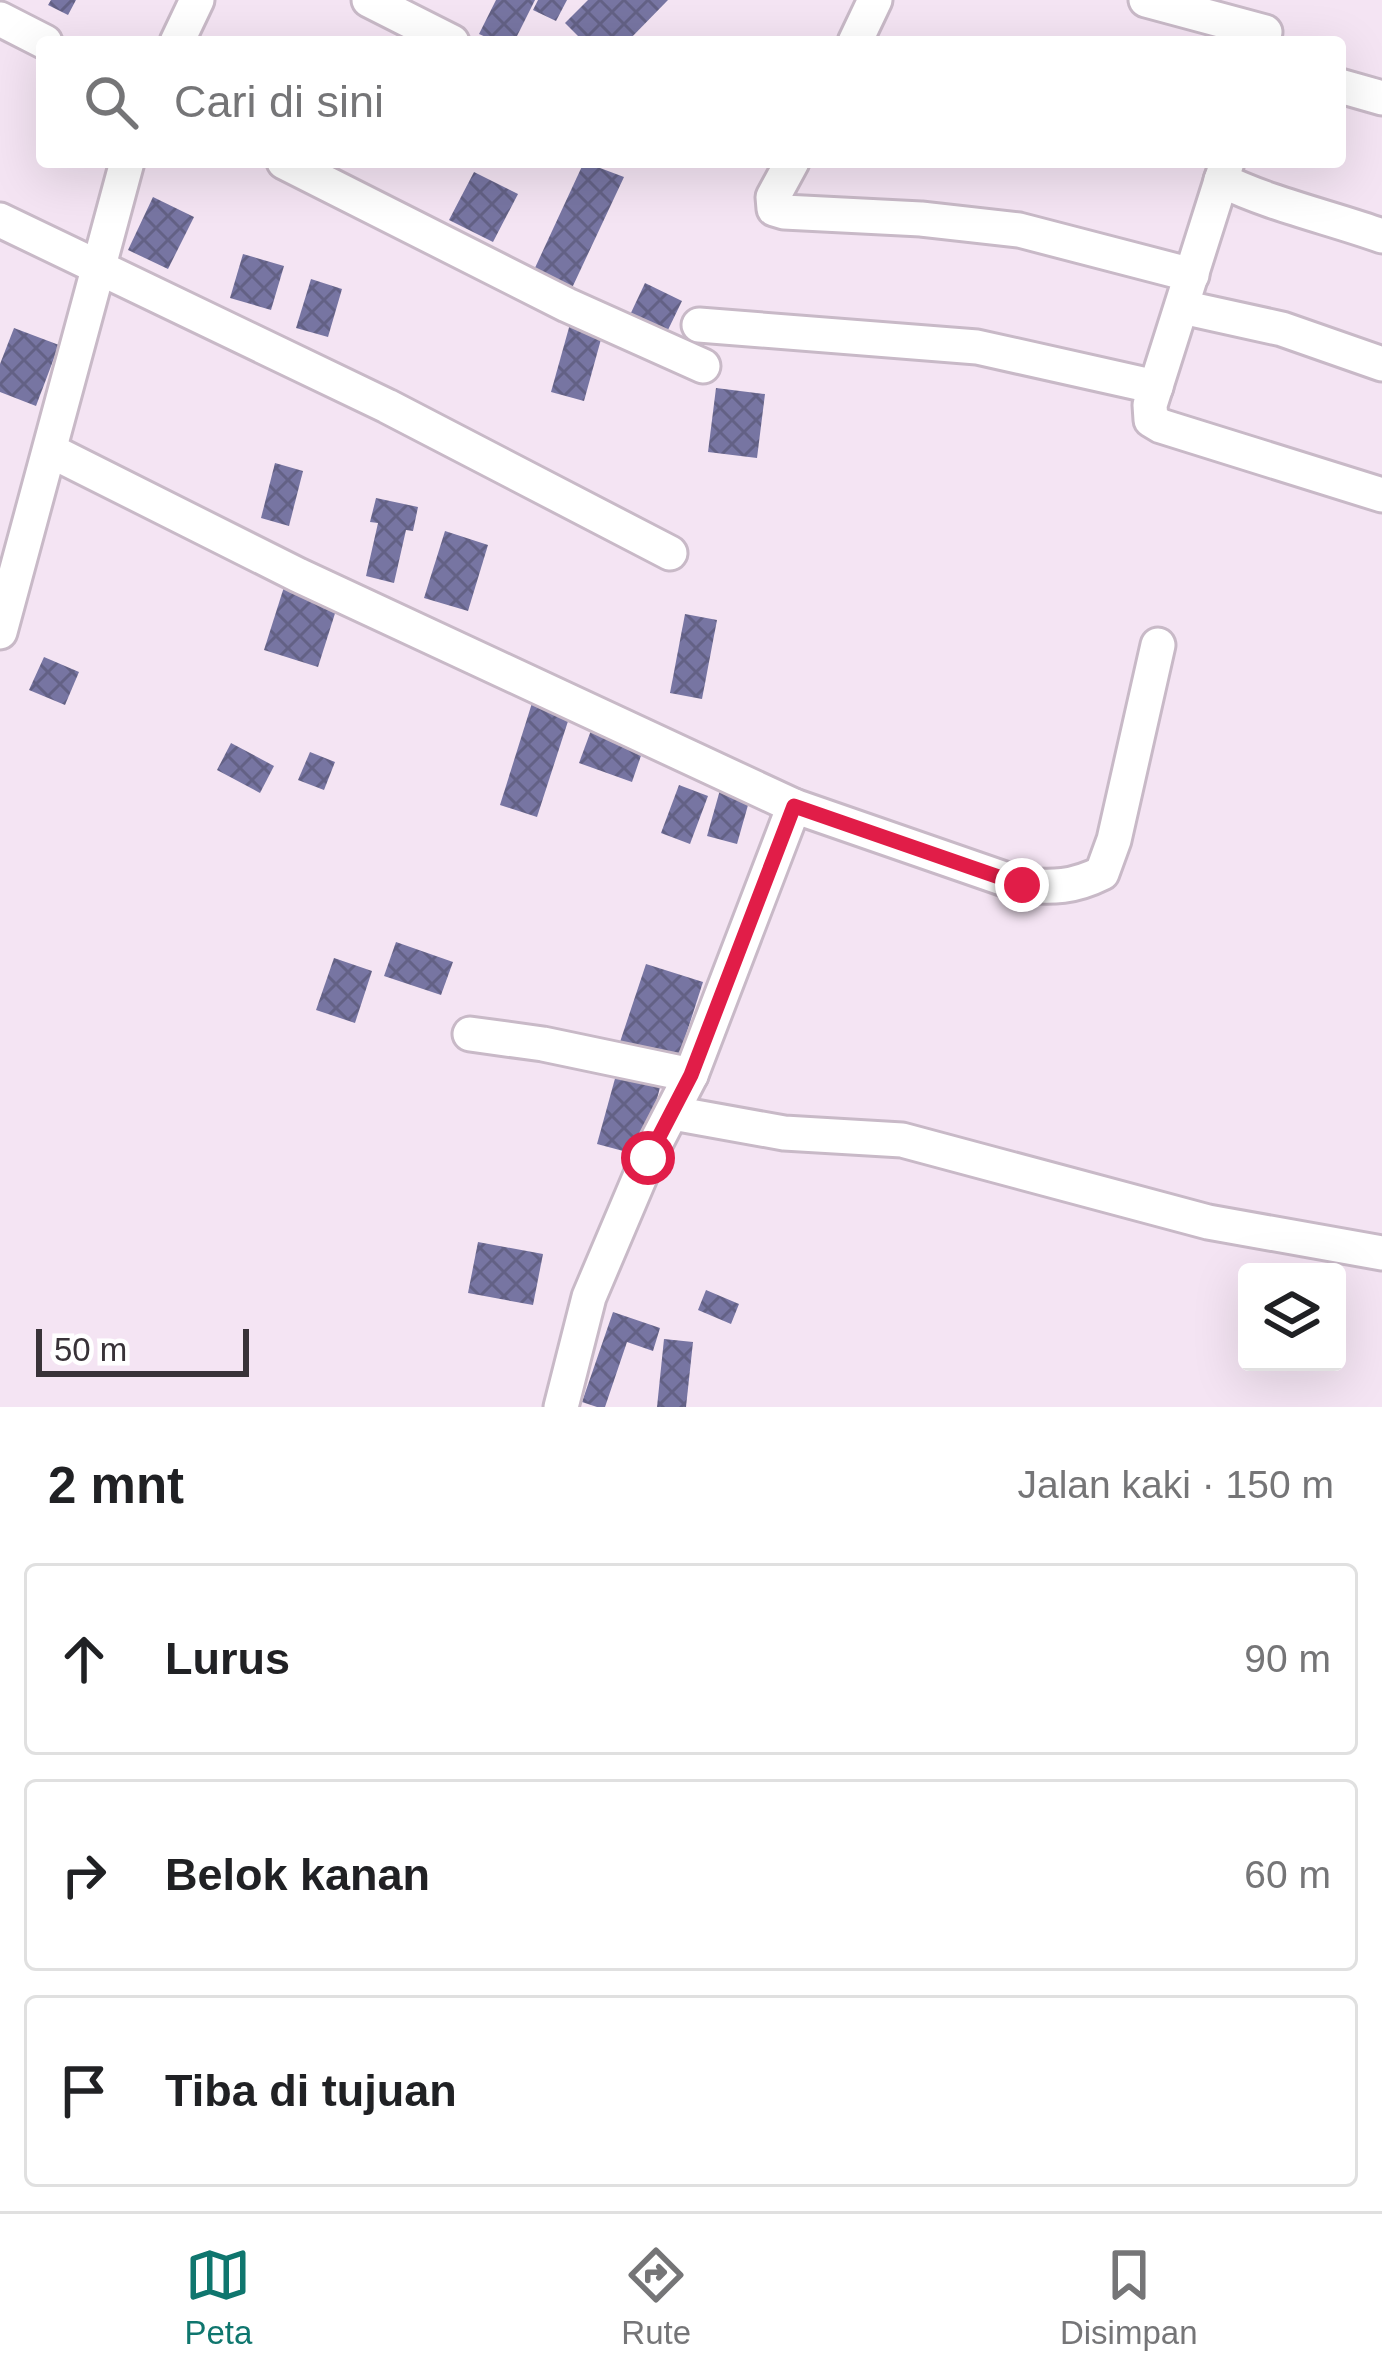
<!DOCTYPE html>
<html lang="id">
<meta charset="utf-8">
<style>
:root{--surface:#fff;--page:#f2f2f2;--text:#202124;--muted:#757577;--line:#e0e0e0;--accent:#0f766e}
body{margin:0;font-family:Arial,sans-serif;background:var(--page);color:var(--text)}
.controls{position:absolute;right:36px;bottom:36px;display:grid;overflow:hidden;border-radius:12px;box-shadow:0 12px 48px #0002}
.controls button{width:108px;height:108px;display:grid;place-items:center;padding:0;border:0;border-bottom:3px solid var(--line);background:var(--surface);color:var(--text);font:60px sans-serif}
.scale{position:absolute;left:36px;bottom:30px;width:213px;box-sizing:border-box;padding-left:12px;border:6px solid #383238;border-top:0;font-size:33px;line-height:42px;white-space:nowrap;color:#383238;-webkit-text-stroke:9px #fff;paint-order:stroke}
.stop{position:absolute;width:36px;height:36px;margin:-27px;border:9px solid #e11d48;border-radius:50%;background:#fff}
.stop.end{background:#e11d48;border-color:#fff;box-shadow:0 3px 12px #0008}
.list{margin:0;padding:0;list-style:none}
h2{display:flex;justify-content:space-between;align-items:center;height:156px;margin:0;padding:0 48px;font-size:51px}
h2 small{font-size:39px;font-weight:400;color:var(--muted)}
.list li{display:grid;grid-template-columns:78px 1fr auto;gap:36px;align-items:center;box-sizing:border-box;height:192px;margin:0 24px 24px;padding:0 24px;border:3px solid var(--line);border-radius:12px}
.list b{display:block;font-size:45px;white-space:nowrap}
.list em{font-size:39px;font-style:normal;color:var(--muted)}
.icon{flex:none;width:66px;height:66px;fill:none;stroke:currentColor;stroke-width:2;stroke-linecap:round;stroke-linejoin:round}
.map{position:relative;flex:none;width:1382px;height:1407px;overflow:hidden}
.search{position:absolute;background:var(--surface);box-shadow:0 12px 48px #0002;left:36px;right:36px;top:36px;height:132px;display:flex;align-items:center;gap:30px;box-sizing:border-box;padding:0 42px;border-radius:12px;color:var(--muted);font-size:45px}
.sheet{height:804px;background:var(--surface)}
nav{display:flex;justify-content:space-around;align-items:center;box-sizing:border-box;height:168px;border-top:3px solid var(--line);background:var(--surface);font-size:33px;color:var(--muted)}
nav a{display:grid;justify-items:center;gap:6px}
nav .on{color:var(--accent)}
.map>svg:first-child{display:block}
</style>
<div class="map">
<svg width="1382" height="1407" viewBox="0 0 1382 1407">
<defs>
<pattern id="building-cross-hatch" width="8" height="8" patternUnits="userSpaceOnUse" patternTransform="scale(3)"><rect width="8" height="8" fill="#7775a2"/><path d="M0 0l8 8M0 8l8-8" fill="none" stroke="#636185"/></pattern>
</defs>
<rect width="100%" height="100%" fill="#f4e4f3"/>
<!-- building -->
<g fill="url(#building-cross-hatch)">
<path d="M51,0H76L68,15L48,5Z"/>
<path d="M496,0H535L514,42H497L479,34Z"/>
<path d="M538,0H567L556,21L533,10Z"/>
<path d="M588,0H668L627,42H584L565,23Z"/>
<path d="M584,162L624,177L572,288L534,270Z"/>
<path d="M474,172L518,194L493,242L449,220Z"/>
<path d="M153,197L194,217L168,269L128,250Z"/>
<path d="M243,254L284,266L271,310L230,298Z"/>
<path d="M311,279L342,289L328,337L296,328Z"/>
<path d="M645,283L682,301L666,334L629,317Z"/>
<path d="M570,324L603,332L584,401L551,392Z"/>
<path d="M14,328L59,345L36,406L0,392V364Z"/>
<path d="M716,388L765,394L757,458L708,452Z"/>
<path d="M275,463L303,471L289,526L261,518Z"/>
<path d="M376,498L418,507L413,531L406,530L394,583L366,576L378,523L370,522Z"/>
<path d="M445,531L488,545L468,611L424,598Z"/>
<path d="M284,587L338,604L318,667L264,650Z"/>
<path d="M685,614L717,620L702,699L670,693Z"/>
<path d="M44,657L79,672L65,705L29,690Z"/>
<path d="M532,703L570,715L537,817L500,805Z"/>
<path d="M593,725L645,744L632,782L579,763Z"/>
<path d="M231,743L274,766L260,793L217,770Z"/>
<path d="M310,752L335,762L324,790L298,780Z"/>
<path d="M679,785L708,796L690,844L661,833Z"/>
<path d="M720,790L750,798L737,844L707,836Z"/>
<path d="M396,942L453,962L441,995L384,976Z"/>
<path d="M334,958L372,971L355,1023L316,1010Z"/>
<path d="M646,964L703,982L678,1060L620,1042Z"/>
<path d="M619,1064L663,1076L642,1156L597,1144Z"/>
<path d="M478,1242L543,1254L533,1305L468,1293Z"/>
<path d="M706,1290L739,1304L731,1324L698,1310Z"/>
<path d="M613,1312L660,1328L653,1351L627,1342L605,1407H597L582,1402Z"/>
<path d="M664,1339L693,1342L686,1407H657Z"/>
</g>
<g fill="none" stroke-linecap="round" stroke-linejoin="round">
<!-- minor casing -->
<g stroke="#c8b9c7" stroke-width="39">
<g id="minor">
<path d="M369,0L452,42"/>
<path d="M1146,0L1265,32"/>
<path d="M0,19L45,42"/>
<path d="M177,42L197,0"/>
<path d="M855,42L875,0"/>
<path d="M1340,86L1382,98"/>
<path d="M284,162L567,305L703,366"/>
<path d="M792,162L773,197L774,209L784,212L921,219L1019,230L1192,275"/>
<path d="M1227,162L1150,405L1151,420L1161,426L1382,495"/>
<path d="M1221,180C1272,205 1329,217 1382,236"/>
<path d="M0,220L387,406L670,553"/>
<path d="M1182,307L1282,329L1382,364"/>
<path d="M699,325L977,347L1156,387"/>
<path d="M51,451L298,575L794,806L1022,885C1053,888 1074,887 1102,873L1114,840L1158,645"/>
<path d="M0,632L127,162"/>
<path d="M470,1034L543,1044L691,1075"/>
<path d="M673,1113L784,1133L902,1140L1208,1222L1382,1253"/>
<path d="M561,1407L589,1297L648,1158L691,1075L794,806"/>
</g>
</g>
<!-- minor -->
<use href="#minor" stroke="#fff" stroke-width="33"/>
</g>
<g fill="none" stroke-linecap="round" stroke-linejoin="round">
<!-- route -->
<path stroke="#e11d48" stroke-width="15" d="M648,1158L691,1075L794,806L1022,885"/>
</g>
</svg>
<div class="controls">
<button><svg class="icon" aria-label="layers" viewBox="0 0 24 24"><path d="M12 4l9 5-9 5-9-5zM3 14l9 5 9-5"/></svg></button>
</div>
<div class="scale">50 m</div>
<div class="stop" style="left:648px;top:1158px"></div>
<div class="stop end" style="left:1022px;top:885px"></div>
<div class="search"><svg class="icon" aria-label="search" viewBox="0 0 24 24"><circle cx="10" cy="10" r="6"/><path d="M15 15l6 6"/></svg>Cari di sini</div>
</div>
<section class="sheet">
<h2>2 mnt<small>Jalan kaki · 150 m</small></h2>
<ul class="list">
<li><svg class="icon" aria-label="ahead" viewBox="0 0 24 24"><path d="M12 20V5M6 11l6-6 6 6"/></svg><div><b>Lurus</b></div><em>90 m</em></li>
<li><svg class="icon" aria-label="right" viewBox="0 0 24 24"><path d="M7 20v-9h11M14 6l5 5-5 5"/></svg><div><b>Belok kanan</b></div><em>60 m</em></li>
<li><svg class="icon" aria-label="arrive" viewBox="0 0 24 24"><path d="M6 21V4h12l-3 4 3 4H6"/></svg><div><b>Tiba di tujuan</b></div></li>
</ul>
</section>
<nav>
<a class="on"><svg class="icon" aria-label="map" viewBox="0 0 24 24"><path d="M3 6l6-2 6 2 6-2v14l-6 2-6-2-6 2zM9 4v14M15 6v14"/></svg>Peta</a>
<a><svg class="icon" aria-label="directions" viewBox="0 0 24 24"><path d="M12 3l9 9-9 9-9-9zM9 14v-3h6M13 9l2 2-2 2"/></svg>Rute</a>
<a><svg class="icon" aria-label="saved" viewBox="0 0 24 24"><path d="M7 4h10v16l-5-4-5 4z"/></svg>Disimpan</a>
</nav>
